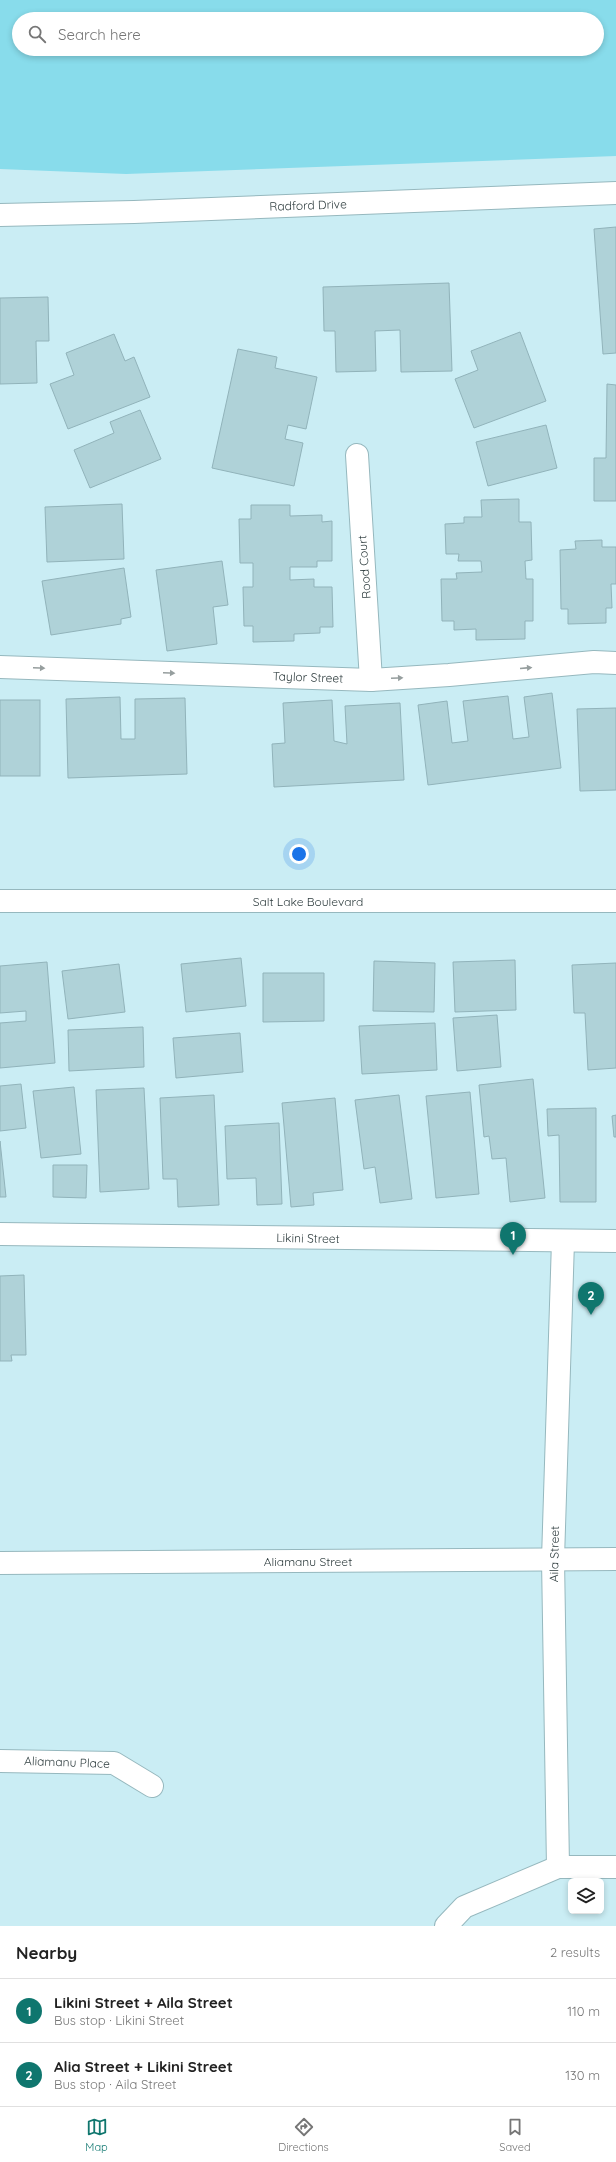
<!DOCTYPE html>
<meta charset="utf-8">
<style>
:root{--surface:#fff;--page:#f2f2f2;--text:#222;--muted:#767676;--line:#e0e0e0;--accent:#0f766e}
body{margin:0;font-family:Quicksand,sans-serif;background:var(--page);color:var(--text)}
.controls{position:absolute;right:12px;bottom:12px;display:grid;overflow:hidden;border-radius:6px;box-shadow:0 2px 6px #0003}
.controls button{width:36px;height:36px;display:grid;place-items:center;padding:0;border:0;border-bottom:1px solid var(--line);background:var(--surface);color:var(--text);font:20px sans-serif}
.you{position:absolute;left:299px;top:854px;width:14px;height:14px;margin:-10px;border:3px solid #fff;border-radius:50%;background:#1a73e8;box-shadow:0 0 0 6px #1a73e833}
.badge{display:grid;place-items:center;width:26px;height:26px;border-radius:50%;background:var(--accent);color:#fff;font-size:13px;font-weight:700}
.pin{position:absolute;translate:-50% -33px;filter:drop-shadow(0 1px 2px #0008)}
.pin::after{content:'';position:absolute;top:21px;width:14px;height:12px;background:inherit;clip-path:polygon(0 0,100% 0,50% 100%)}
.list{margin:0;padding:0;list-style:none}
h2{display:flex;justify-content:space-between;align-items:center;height:52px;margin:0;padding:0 16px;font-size:17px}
h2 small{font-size:13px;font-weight:400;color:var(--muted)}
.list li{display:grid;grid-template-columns:26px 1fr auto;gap:12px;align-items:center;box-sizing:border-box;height:64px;padding:0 16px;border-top:1px solid var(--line)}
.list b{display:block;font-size:15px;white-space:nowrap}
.list p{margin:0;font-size:13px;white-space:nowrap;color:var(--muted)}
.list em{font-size:13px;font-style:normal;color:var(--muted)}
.icon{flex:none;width:22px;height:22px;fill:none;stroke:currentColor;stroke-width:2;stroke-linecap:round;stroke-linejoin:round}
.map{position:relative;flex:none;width:616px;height:1926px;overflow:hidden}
.search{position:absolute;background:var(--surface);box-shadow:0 2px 6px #0003;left:12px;right:12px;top:12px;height:44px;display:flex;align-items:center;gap:10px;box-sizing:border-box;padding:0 14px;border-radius:22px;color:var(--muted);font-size:15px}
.sheet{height:180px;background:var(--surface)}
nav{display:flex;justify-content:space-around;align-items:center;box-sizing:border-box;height:56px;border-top:1px solid var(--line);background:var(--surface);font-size:11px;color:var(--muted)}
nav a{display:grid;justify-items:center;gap:2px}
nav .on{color:var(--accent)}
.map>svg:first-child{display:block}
</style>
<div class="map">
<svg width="616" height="1926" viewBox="0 0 616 1926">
<rect width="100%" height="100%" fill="#caedf4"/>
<!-- green -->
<path fill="#88dceb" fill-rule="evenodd" d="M0,0H616V156L126,174L0,169ZM19,19H597V49H19Z"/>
<!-- building -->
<g fill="#afd2d8" stroke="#91b3ba">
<path d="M616,227V353L603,354L594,229Z"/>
<path d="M449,283L452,371L401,372L400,330L375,331L376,371L336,372L335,331H324L323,287Z"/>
<path d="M48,297L49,341H36L37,383L0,384V298Z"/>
<path d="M520,332L546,401L474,428L455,379L478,370L471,351Z"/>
<path d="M114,334L125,361L134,357L150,397L68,429L50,384L74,375L66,353Z"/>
<path d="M238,349L277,357L275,368L317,377L306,429L288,425L285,439L303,443L294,486L212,468Z"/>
<path d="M607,384L616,385V501H594V458H606Z"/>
<path d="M140,410L161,459L90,488L74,450L114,433L110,422Z"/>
<path d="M546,425L557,468L488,486L476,442Z"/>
<path d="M519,499V522H531L532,560L525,561L526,579H533V621H525V639L476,640V629L454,630V621H442L441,579H457L456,573L482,572L481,561H458L459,554H446L445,524L464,523V517H482L481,500Z"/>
<path d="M122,504L124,559L47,562L45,507Z"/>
<path d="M251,505H290V516L322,515V522L332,521V561H317V567H290V580L314,579V587H332L333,627H320V633L294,634V641L253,642V626H244L243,587H253V563H240L239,519H251Z"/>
<path d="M602,540V547H616V584H611L612,608H606V623L568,624V609H561L560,550L576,549L575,541Z"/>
<path d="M222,561L228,605L213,607L217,644L167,651L156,570Z"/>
<path d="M124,568L131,617L121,619V624L51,635L42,581Z"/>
<path d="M552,693L561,768L428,785L418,705L447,701L452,743L468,741L463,701L508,696L513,739L529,737L524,697Z"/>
<path d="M120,697L121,739H135V699L185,698L187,774L68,778L66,699Z"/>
<rect x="0" y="700" width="40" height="76"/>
<path d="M332,700L334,741L347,744L345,706L400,703L404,780L274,787L272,744L285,743L283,703Z"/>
<path d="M616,708V790L580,791L577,709Z"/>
<path d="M241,958L246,1006L186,1012L181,964Z"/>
<path d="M515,960L516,1010L455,1012L453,962Z"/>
<path d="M374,961L435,963L434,1012L373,1011Z"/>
<path d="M47,962L55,1063L0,1068V1023L26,1021V1011L0,1013V966Z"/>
<path d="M616,963V1068L588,1070L585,1013H574L572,965Z"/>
<path d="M119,964L125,1012L68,1019L62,971Z"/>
<path d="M263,973H324V1021L263,1022Z"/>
<path d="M497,1015L501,1067L457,1071L453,1018Z"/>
<path d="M435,1023L437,1070L362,1074L359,1026Z"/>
<path d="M143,1027L144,1067L69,1071L68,1030Z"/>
<path d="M240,1033L243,1072L176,1078L173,1038Z"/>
<path d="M533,1079L545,1198L510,1202L506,1158L492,1159L489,1136L484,1137L479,1085Z"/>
<path d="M21,1084L26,1128L0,1131V1086Z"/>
<path d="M74,1087L81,1154L41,1158L33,1091Z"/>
<path d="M144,1088L149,1189L100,1192L96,1090Z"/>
<path d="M470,1092L479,1194L436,1198L426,1096Z"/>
<path d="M214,1095L219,1205L178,1207L177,1179H163L160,1098Z"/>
<path d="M399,1095L412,1199L380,1203L375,1167L364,1169L355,1100Z"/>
<path d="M335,1098L343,1190L313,1193L314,1205L291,1207L282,1103Z"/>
<path d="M596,1108V1202H560L559,1135L548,1136L547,1109Z"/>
<path d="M616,1115V1137H614L612,1116Z"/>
<path d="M279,1123L282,1204L257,1205L256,1178L227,1179L225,1126Z"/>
<path d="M0,1141L6,1197H0Z"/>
<path d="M53,1165H87L86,1198L53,1197Z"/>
<path d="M24,1275L26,1355H11L12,1361H0V1276Z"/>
</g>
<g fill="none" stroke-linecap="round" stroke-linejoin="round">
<!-- minor casing -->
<g stroke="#96b8be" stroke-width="24">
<g id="minor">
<path d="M357,455L371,680"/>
<path d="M0,667L371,680L449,675L594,662L616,663"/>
<path d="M0,1234L616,1241"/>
<path d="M0,1563L616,1559"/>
<path d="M0,1761L114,1763L152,1786"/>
<path d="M558,1867L553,1559L563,1241"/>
<path d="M446,1926L464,1907L558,1867H616"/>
</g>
</g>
<!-- tertiary casing -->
<g stroke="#96b8be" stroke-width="24">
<path id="tertiary" d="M0,215L134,212L616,193"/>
</g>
<!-- secondary casing -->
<g stroke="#96b8be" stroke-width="24">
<path id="secondary" d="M0,901H616"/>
</g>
<!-- minor -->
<use href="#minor" stroke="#fff" stroke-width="22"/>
<!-- tertiary -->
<use href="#tertiary" stroke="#fff" stroke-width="22"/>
<!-- secondary -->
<use href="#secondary" stroke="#fff" stroke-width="22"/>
</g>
<!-- one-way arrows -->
<defs><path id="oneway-solid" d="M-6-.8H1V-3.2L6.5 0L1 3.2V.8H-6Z"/></defs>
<g fill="#969e9e">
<use href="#oneway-solid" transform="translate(39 668) rotate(2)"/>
<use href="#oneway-solid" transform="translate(526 668) rotate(-5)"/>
<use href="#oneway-solid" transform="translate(169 673) rotate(2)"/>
<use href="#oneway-solid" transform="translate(397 678) rotate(-3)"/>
</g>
<g text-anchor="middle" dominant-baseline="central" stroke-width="4" stroke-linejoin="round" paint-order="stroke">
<!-- street labels -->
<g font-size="12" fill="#2e3c3e" stroke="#fff">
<text transform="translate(308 205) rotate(-2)">Radford Drive</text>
<text transform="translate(364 567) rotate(-94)">Rood Court</text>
<text transform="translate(308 677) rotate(2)">Taylor Street</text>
<text x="308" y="901">Salt Lake Boulevard</text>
<text transform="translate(308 1238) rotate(1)">Likini Street</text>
<text transform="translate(554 1554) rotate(-89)">Aila Street</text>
<text x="308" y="1561">Aliamanu Street</text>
<text transform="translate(67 1762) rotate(2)">Aliamanu Place</text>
</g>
</g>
</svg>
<div class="controls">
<button><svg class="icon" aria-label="layers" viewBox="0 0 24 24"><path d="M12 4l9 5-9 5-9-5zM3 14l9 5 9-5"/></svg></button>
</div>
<div class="you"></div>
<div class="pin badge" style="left:513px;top:1255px">1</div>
<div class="pin badge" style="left:591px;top:1315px">2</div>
<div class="search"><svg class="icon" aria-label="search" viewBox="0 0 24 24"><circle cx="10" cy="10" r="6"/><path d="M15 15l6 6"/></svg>Search here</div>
</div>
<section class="sheet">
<h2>Nearby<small>2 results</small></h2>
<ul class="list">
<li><span class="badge">1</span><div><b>Likini Street + Aila Street</b><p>Bus stop · Likini Street</p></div><em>110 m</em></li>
<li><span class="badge">2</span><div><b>Alia Street + Likini Street</b><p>Bus stop · Aila Street</p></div><em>130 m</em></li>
</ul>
</section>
<nav>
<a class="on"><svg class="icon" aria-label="map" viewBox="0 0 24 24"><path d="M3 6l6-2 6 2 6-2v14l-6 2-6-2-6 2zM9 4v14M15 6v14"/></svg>Map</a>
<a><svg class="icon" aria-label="directions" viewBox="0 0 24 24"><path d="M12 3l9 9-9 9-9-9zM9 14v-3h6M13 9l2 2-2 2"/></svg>Directions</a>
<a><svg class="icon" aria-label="saved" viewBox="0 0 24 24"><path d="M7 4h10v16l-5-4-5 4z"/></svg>Saved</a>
</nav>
